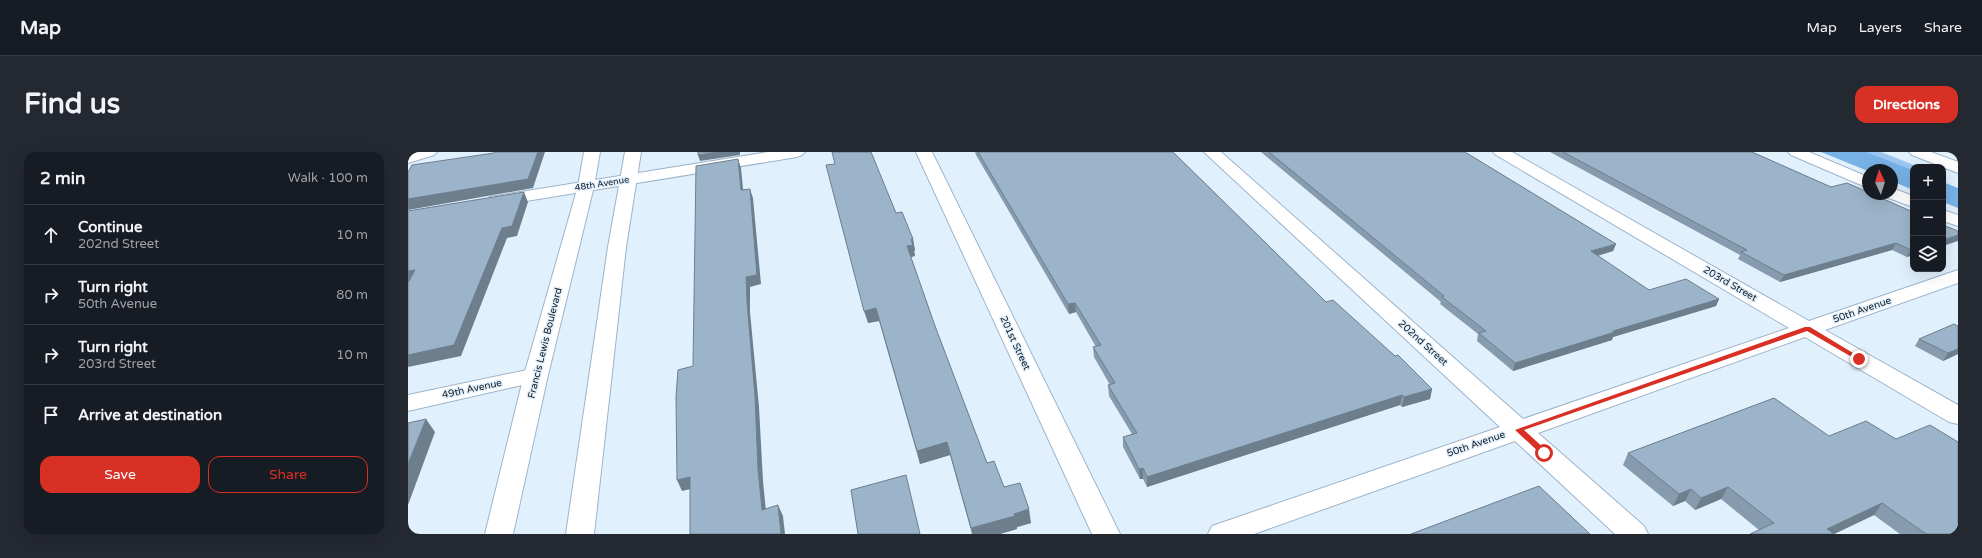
<!DOCTYPE html>
<meta charset="utf-8">
<style>
:root{--surface:#171b24;--page:#242831;--text:#f1f3f6;--muted:#9ea1a6;--line:#363941;--accent:#d93025}
body{margin:0;font-family:"Varela Round",sans-serif;background:var(--page);color:var(--text)}
.controls{position:absolute;right:12px;top:12px;display:grid;overflow:hidden;border-radius:8px;box-shadow:0 4px 16px #0002}
.controls button{width:36px;height:36px;display:grid;place-items:center;padding:0;border:0;border-bottom:1px solid var(--line);background:var(--surface);color:var(--text);font:20px sans-serif}
.compass{position:absolute;left:1454px;top:12px;width:36px;height:36px;border-radius:50%;background:var(--surface);box-shadow:0 4px 16px #0002;rotate:356deg}
.stop{position:absolute;width:12px;height:12px;margin:-9px;border:3px solid #d93025;border-radius:50%;background:#fff}
.stop.end{background:#d93025;border-color:#fff;box-shadow:0 1px 4px #0008}
.list{margin:0;padding:0;list-style:none}
h2{display:flex;justify-content:space-between;align-items:center;height:52px;margin:0;padding:0 16px;font-size:17px}
h2 small{font-size:13px;font-weight:400;color:var(--muted)}
.list li{display:grid;grid-template-columns:26px 1fr auto;gap:12px;align-items:center;box-sizing:border-box;height:60px;padding:0 16px;border-top:1px solid var(--line)}
.list b{display:block;font-size:15px;white-space:nowrap}
.list p{margin:0;font-size:13px;white-space:nowrap;color:var(--muted)}
.list em{font-size:13px;font-style:normal;color:var(--muted)}
.actions{display:flex;gap:8px;padding:12px 16px}
.actions a{flex:1;padding:9px 0;border:1px solid var(--accent);border-radius:12px;text-align:center;font-size:14px;color:var(--accent)}
.actions .main{background:var(--accent);color:#fff}
.icon{flex:none;width:22px;height:22px;fill:none;stroke:currentColor;stroke-width:2;stroke-linecap:round;stroke-linejoin:round}
.map{position:relative;flex:none;width:1550px;height:382px;overflow:hidden;border-radius:12px}
header{display:flex;align-items:center;gap:24px;box-sizing:border-box;height:56px;padding:0 20px;background:var(--surface);border-bottom:1px solid var(--line)}
header strong{font-size:19px}
nav{display:flex;gap:22px;margin-inline-start:auto;font-size:14px}
.intro{display:flex;align-items:center;justify-content:space-between;box-sizing:border-box;height:96px;padding:0 24px}
h1{margin:0;font-size:28px}
.button{padding:10px 18px;border-radius:12px;background:var(--accent);color:#fff;font-size:14px;font-weight:700}
main{display:flex;gap:24px;padding:0 24px}
aside{flex:1;background:var(--surface);border-radius:12px;box-shadow:0 4px 16px #0002}
.map>svg:first-child{display:block}
</style>
<header>
<strong>Map</strong>
<nav><a>Map</a><a>Layers</a><a>Share</a></nav>
</header>
<div class="intro"><h1>Find us</h1><a class="button">Directions</a></div>
<main>
<aside>
<h2>2 min<small>Walk · 100 m</small></h2>
<ul class="list">
<li><svg class="icon" aria-label="ahead" viewBox="0 0 24 24"><path d="M12 20V5M6 11l6-6 6 6"/></svg><div><b>Continue</b><p>202nd Street</p></div><em>10 m</em></li>
<li><svg class="icon" aria-label="right" viewBox="0 0 24 24"><path d="M7 20v-9h11M14 6l5 5-5 5"/></svg><div><b>Turn right</b><p>50th Avenue</p></div><em>80 m</em></li>
<li><svg class="icon" aria-label="right" viewBox="0 0 24 24"><path d="M7 20v-9h11M14 6l5 5-5 5"/></svg><div><b>Turn right</b><p>203rd Street</p></div><em>10 m</em></li>
<li><svg class="icon" aria-label="arrive" viewBox="0 0 24 24"><path d="M6 21V4h12l-3 4 3 4H6"/></svg><div><b>Arrive at destination</b></div></li>
</ul>
<div class="actions"><a class="main">Save</a><a>Share</a></div>
</aside>
<div class="map">
<svg width="1550" height="382" viewBox="0 0 1550 382">
<rect width="100%" height="100%" fill="#e1f0fd"/>
<!-- green -->
<path fill="#9ac7f1" d="M1459,0H1473L1511,15H1505V18Z"/>
<!-- forest -->
<g fill="#78b2e7">
<path d="M1413,0H1459L1505,18V38L1484,29V18L1460,19Z"/>
<path d="M1535,30L1550,36V56L1535,50Z"/>
</g>
<g fill="none" stroke-linecap="round" stroke-linejoin="round">
<!-- street casing -->
<g stroke="#9db4ca" stroke-width="2">
<g id="street">
<path d="M4,0H29L26,3L0,11V1Z"/>
<path d="M360,0H397L394,3L389,5L88,54L82,53L79,49L82,45L88,44Z"/>
<path d="M508,0H524L712,382H684Z"/>
<path d="M796,0H813L1115,267L1381,176L1088,3L1085,0H1104L1401,169L1550,118V131L1417,178L1550,253V272L1541,270L1397,185L1130,281L1236,374L1240,382H1207L1107,289L846,382H800L804,374L1092,275Z"/>
<path d="M128,216L136,218L140,223L136,228L0,259V243Z"/>
</g>
</g>
<!-- secondary casing -->
<g stroke="#9db4ca" stroke-width="2">
<g id="secondary">
<path d="M1380,0H1401L1460,25V36L1383,3Z"/>
<path d="M1484,36L1505,44V55L1478,45L1476,42H1484Z"/>
<path d="M1535,58L1550,63V74L1535,69Z"/>
</g>
</g>
<!-- primary casing -->
<g stroke="#9db4ca" stroke-width="2">
<g id="primary">
<path d="M176,0H192L186,34L140,223L105,382H77L116,223L170,34Z"/>
<path d="M217,0H233L218,95L186,382H158L200,95Z"/>
</g>
</g>
<!-- highway casing -->
<g stroke="#9db4ca" stroke-width="2">
<path id="highway" d="M1501,0H1523L1550,10V21L1504,3Z"/>
</g>
<!-- street -->
<use href="#street" fill="#fff" fill-rule="evenodd"/>
<!-- secondary -->
<use href="#secondary" fill="#fff" fill-rule="evenodd"/>
<!-- primary -->
<use href="#primary" fill="#fff" fill-rule="evenodd"/>
<!-- highway -->
<use href="#highway" fill="#fff" fill-rule="evenodd"/>
</g>
<!-- wall -->
<g fill="#869bae">
<path d="M567,0H765L918,150L987,204L1024,237L1022,247L994,255L992,253L739,335L735,327H732L715,295V285L724,282L701,244L700,233H702L686,205L685,195H688L668,160L661,162L568,3Z"/>
<path d="M853,0H1057L1208,92L1205,99L1190,104L1241,138L1311,147L1308,154L1205,185L1204,188L1105,219L1069,189L1070,182L1032,152L1033,150Z"/>
<path d="M1142,0H1344L1423,35L1505,60V103L1499,105L1484,98L1372,130L1330,107L1332,103Z"/>
<path d="M488,61L505,87L507,99H506L507,104L503,105L527,174L579,311L596,335L623,371L609,375V377L592,382H564L542,303L512,312L471,169L460,171Z"/>
<path d="M1550,174V202L1535,209L1507,194L1511,187Z"/>
<path d="M1366,246L1550,382H1492L1466,363L1426,382L1351,378L1313,347L1287,358L1277,349L1265,354L1215,313L1220,301Z"/>
</g>
<!-- shaded-wall -->
<g fill="#6d7e8d">
<path d="M130,0H137L125,36L0,58V47Z"/>
<path d="M311,0H332V3L292,9L290,3Z"/>
<path d="M330,7L333,16L336,47L333,38Z"/>
<path d="M342,37L345,46L353,132L342,135V160L351,255L355,329L359,369L354,358L350,318L339,150L338,125Z"/>
<path d="M116,40L120,50L109,84L99,86L53,204L0,215V203Z"/>
<path d="M1550,83V89L1535,94V88Z"/>
<path d="M503,87H505L507,99H506L507,104L502,105L499,94Z"/>
<path d="M1488,91L1484,98L1372,130L1376,123Z"/>
<path d="M1208,92L1205,99L1180,106L1183,99Z"/>
<path d="M1505,97V103L1499,105L1503,98Z"/>
<path d="M7,118L14,128L0,131V119Z"/>
<path d="M1311,147L1308,154L1205,185L1204,188L1105,219L1107,211L1205,179Z"/>
<path d="M667,151L668,160L661,162L660,152Z"/>
<path d="M468,156L471,169L460,171L456,159Z"/>
<path d="M1550,197V202L1535,209L1540,201Z"/>
<path d="M1024,237L1022,247L994,255L996,245Z"/>
<path d="M994,243L992,253L739,335V325Z"/>
<path d="M18,267L27,280L0,353V312Z"/>
<path d="M539,290L542,303L512,312L509,299Z"/>
<path d="M735,316V327H732L731,317Z"/>
<path d="M282,325L287,336L274,339L269,328Z"/>
<path d="M1320,335L1313,347L1287,358L1293,346Z"/>
<path d="M1283,337L1277,349L1265,354L1271,342Z"/>
<path d="M1474,351L1466,363L1426,382L1419,377Z"/>
<path d="M370,353L375,364L377,382H373Z"/>
<path d="M621,357L623,371L609,375V377L592,382H564L563,376Z"/>
</g>
<!-- building -->
<g fill="#9cb4ca" stroke="#6d7e8d">
<path d="M86,0H130L120,27L0,47V20L4,13L86,1Z"/>
<path d="M290,0H311L290,3Z"/>
<path d="M424,0H463L488,61L494,60L505,87H503L505,93L499,94L527,174L579,311L586,309L596,335L612,331L621,357L606,362L607,364L563,376L539,290L509,299L468,156L456,159L418,13L427,12Z"/>
<path d="M570,0H765L918,150L925,148L987,204L990,203L1024,237L996,245L994,243L739,325L735,316L731,317L715,285L729,281L700,233L707,231L685,195L693,193L667,151L660,152Z"/>
<path d="M861,0H1057L1208,92L1183,99L1241,138L1278,127L1311,147L1205,179L1207,180L1107,211L1071,181L1078,179L1034,145L1036,144Z"/>
<path d="M1155,0H1344L1423,35L1439,31L1460,40V42H1464L1505,60V97L1503,98L1488,91L1376,123L1333,100L1339,98Z"/>
<path d="M330,7L333,38L342,37L349,123L338,125L339,150L347,244L350,318L354,358L370,353L373,382H282V325L269,328L268,245L270,218L285,214L288,14Z"/>
<path d="M116,40L104,74L94,76L46,193L0,203V131L7,118L0,119V59Z"/>
<path d="M1535,73L1550,79V83L1535,88Z"/>
<path d="M1546,172L1550,174V197L1540,201L1511,187Z"/>
<path d="M1366,246L1421,284L1458,269L1488,287L1522,273L1550,290V382H1518L1474,351L1419,377L1426,382H1342L1366,371L1320,335L1293,346L1283,337L1271,342L1220,301Z"/>
<path d="M18,267L0,312V271Z"/>
<path d="M498,323L512,382H450L443,338Z"/>
<path d="M1131,334L1182,382H1003Z"/>
</g>
<!-- route -->
<path fill="#d93025" d="M1397,175H1402L1455,207L1449,208L1399,179L1116,278L1139,299V303H1134L1107,278Z"/>
<g text-anchor="middle" dominant-baseline="central" stroke-width="3" stroke-linejoin="round" paint-order="stroke">
<!-- far-street labels -->
<g font-size="9" fill="#121b23" stroke="#e1f0fd">
<text transform="translate(194 32) rotate(-9)">48th Avenue</text>
</g>
<!-- street labels -->
<g font-size="10" fill="#121b23" stroke="#e1f0fd">
<text transform="translate(1322 132) rotate(30)">203rd Street</text>
<text transform="translate(1454 158) rotate(-19)">50th Avenue</text>
<text transform="translate(137 191) rotate(-76)">Francis Lewis Boulevard</text>
<text transform="translate(607 191) rotate(65)">201st Street</text>
<text transform="translate(1015 191) rotate(42)">202nd Street</text>
<text transform="translate(64 237) rotate(-12)">49th Avenue</text>
<text transform="translate(1068 292) rotate(-19)">50th Avenue</text>
</g>
</g>
</svg>
<div class="controls">
<button>+</button>
<button>−</button>
<button><svg class="icon" aria-label="layers" viewBox="0 0 24 24"><path d="M12 4l9 5-9 5-9-5zM3 14l9 5 9-5"/></svg></button>
</div>
<svg class="compass" viewBox="-18 -18 36 36"><path d="M0-13l5 13h-10z" fill="#e53935"/><path d="M0 13l5-13h-10z" fill="#9ea1a6"/></svg>
<div class="stop" style="left:1136px;top:301px"></div>
<div class="stop end" style="left:1451px;top:207px"></div>
</div>
</main>
